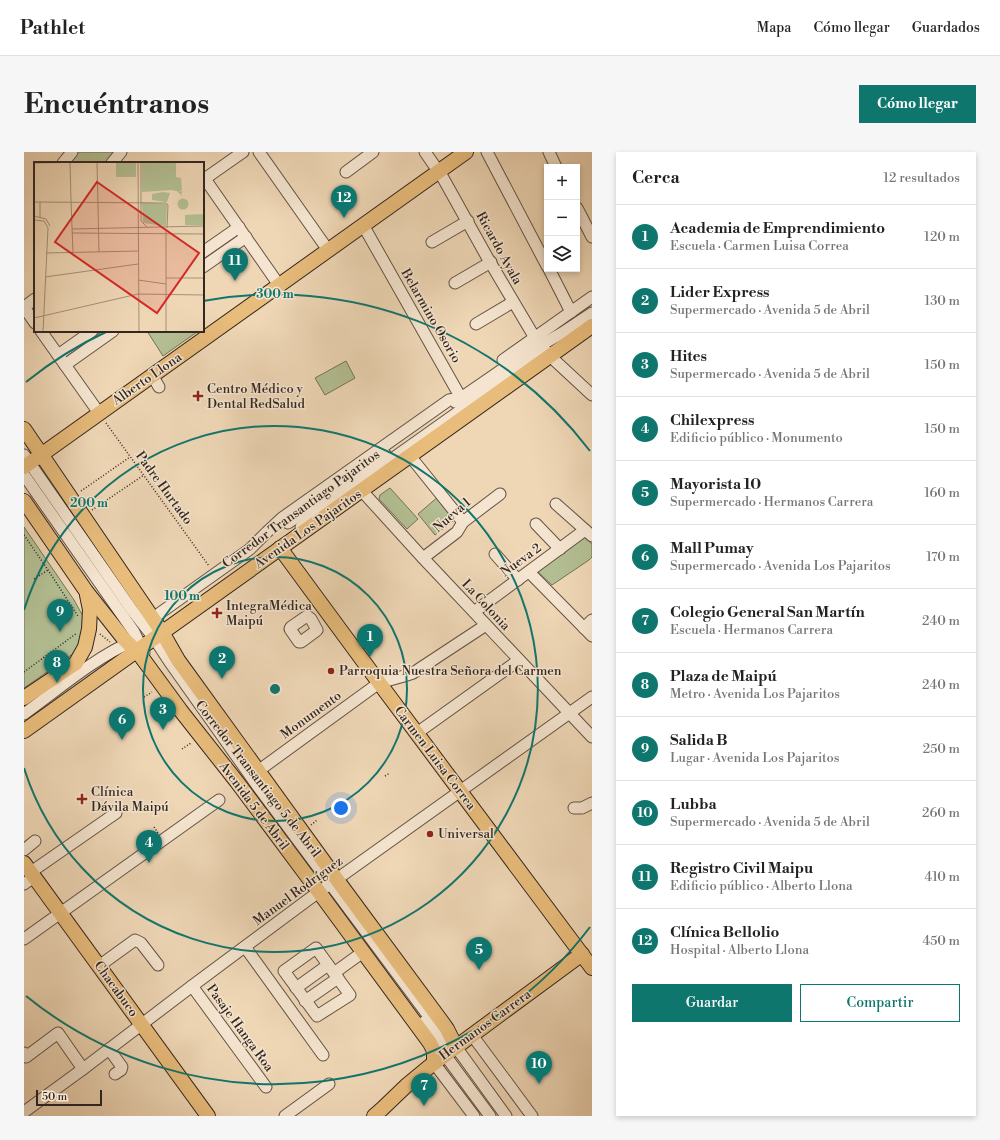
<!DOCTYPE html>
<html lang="es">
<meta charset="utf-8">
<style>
:root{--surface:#fff;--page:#f6f6f6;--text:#222;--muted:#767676;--line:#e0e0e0;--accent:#0f766e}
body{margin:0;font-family:"Libre Bodoni",serif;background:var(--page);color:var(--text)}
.controls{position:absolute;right:12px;top:12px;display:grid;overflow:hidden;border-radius:0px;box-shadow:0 2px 6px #0003}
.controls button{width:36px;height:36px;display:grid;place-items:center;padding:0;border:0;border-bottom:1px solid var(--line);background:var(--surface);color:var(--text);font:20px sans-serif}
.scale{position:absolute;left:12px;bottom:10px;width:66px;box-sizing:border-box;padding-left:4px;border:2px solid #332720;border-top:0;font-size:11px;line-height:14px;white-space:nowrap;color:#332720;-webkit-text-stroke:3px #f5e5d0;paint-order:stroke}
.you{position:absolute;left:317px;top:656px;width:14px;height:14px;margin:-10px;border:3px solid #fff;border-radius:50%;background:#1a73e8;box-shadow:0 0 0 6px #1a73e833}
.badge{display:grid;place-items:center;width:26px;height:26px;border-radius:50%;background:var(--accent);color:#fff;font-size:13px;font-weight:700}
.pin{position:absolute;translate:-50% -33px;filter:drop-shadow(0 1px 2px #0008)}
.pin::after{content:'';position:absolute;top:21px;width:14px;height:12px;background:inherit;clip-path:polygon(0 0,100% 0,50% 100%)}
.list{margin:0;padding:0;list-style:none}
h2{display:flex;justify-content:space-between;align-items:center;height:52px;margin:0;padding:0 16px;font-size:17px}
h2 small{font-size:13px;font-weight:400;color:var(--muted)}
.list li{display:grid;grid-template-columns:26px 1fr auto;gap:12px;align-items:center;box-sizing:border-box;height:64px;padding:0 16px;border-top:1px solid var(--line)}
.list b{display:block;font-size:15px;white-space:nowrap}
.list p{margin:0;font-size:13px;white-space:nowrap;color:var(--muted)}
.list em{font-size:13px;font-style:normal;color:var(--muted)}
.actions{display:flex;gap:8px;padding:12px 16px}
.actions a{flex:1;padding:9px 0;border:1px solid var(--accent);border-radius:0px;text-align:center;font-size:14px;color:var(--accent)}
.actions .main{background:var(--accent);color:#fff}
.icon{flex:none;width:22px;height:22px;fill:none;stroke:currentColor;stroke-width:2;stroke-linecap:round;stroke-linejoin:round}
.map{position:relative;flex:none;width:568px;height:964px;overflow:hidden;border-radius:0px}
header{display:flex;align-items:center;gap:24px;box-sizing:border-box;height:56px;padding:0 20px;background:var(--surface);border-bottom:1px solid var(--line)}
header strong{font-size:19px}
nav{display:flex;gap:22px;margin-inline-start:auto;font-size:14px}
.intro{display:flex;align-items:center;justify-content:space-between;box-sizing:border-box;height:96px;padding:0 24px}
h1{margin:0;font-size:28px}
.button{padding:10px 18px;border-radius:0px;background:var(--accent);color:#fff;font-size:14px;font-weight:700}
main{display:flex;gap:24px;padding:0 24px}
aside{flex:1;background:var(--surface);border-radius:0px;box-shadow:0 2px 6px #0003}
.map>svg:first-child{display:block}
</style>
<header>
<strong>Pathlet</strong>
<nav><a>Mapa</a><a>Cómo llegar</a><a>Guardados</a></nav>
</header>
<div class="intro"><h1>Encuéntranos</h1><a class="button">Cómo llegar</a></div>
<main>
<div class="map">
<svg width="568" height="964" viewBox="0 0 568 964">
<rect width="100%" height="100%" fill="#efd7b6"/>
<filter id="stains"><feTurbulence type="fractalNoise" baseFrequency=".005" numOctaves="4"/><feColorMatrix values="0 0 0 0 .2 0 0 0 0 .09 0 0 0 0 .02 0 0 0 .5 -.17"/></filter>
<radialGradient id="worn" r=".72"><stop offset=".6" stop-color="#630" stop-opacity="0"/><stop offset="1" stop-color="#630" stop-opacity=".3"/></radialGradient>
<!-- green -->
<g fill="#b3bf93" stroke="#73735a">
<path d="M53,0H92L81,11H46Z"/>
<path d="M123,179H172L173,180L139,204Z"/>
<path d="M322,209L331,226L301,243L291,226Z"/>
<path d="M366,336L394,367L383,377L355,347L356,343Z"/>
<path d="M415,344L433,366L411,383L394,362Z"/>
<path d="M0,375L50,448L60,466L56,497L0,536Z"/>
<path d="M559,384L568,392V405L565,408L528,433L513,419Z"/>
</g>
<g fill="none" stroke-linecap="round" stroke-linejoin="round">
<!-- minor casing -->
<g stroke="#625346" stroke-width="13">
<g id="minor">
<path d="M235,0L304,98"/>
<path d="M401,0L419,26L463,105L511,186L526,204L568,243"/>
<path d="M463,0L523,114"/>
<path d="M525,0L532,15"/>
<path d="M39,11L48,0"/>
<path d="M88,11L97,0"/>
<path d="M322,20L349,0"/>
<path d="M181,27L255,133"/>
<path d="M179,28L219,0"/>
<path d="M553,56L568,85"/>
<path d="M339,73L437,246L438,251"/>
<path d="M408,90L444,69"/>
<path d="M179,100L215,75"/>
<path d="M179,115L222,85"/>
<path d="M525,117L547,160"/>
<path d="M431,131L467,110"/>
<path d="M0,155L11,171"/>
<path d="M0,155L11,147"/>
<path d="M452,172L489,150"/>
<path d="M17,179L75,261"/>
<path d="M34,203L68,179"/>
<path d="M479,208L568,145"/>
<path d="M41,213L89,179"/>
<path d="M128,223L135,235"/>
<path d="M431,250L495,206L538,181L568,161"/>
<path d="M0,303L108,458L130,486L145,509L235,636L412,874L421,885L432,895L482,964"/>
<path d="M386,304L439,370"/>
<path d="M0,323L110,480L120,501"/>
<path d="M338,339L399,406L568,585"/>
<path d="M532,352L568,384"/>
<path d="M264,371L328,327L361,302"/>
<path d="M512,372L536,397"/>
<path d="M277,375L306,351L430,263L506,209L522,201"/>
<path d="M471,402L494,428"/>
<path d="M399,406L433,380L439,370L476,342"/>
<path d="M505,420L568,484"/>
<path d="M450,460L561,378"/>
<path d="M283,464L287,467L293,478L292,479L277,490H275L266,477L267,475Z"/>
<path d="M122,472L136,461L226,397L243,380L258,366L425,248L437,246"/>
<path d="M560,476L568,468"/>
<path d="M0,562C36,536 70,506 111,488"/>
<path d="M393,581L495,508"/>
<path d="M235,627L234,619L355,531L380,524L389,521L462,473"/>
<path d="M550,656H558L568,651"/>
<path d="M0,698L11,689"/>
<path d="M7,720L92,661"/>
<path d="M0,732L10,725"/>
<path d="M0,787L195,648"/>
<path d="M221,795L299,903"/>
<path d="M75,814L111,788L117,791L134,813"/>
<path d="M310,821L326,843L293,864L260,819L292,796L310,821L339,800"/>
<path d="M168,834L242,935"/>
<path d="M272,836L304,813"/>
<path d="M281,849L314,826"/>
<path d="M400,870L412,887L421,903L466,964"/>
<path d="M448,883L508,964"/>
<path d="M85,897L98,915L97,918L91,922"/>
<path d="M0,901L2,905L34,881L59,917"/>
<path d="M410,911L450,964"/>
<path d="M0,960L59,917L168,834L285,747L568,545"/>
<path d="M261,964L305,932"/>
</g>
</g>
<!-- major casing -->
<g stroke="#332720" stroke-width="16">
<g id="major">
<path d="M0,277L138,480L154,508L319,736L418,870L423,877L432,895"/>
<path d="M0,315L442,0"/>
<path d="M0,349L62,439L100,487L116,503L157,559L213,630L295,740L406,891L410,899V911"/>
<path d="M256,396L359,536L568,816"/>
<path d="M0,546L52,511L61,495L65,477L66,458L63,443"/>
<path d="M0,579L568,174"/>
<path d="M0,711L184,964"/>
<path d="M350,964L358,957L382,934L405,915L558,802"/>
</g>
</g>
<!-- path -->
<g stroke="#332720" stroke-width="1.5" stroke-dasharray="1 2" stroke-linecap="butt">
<path d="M82,271L185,414"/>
<path d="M57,339L106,305"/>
<path d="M68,358L120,323"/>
<path d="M0,383L24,418L54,464"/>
<path d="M10,427L24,418"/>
<path d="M76,482L86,490"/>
<path d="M0,520L53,481"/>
<path d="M120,545L128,540"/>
<path d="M158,597L167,591"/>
<path d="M361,624L366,621"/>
<path d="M287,673L293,668"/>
<path d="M130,675L134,681"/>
</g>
<!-- minor -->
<use href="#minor" stroke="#f5e5d0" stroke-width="11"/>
<!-- major -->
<use href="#major" stroke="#e8bc7b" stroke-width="14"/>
</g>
<!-- distance rings -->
<g fill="none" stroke="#0f766e" stroke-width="2">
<circle cx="251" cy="537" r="132"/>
<path d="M0 458A263 263 0 1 1 0 616"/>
<path d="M566 775A395 395 0 0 1 2 844M2 230A395 395 0 0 1 84 179M179 149A395 395 0 0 1 566 299"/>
</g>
<!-- markers -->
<g fill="#8f2418" stroke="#f5e5d0" stroke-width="1.5">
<path d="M172 238h4v4h4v4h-4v4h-4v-4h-4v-4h4z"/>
<path d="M191 455h4v4h4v4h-4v4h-4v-4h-4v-4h4z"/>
<circle cx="307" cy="519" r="4"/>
<path d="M56 641h4v4h4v4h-4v4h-4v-4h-4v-4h4z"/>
<circle cx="406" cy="682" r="4"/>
</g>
<g text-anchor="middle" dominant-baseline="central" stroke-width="3" stroke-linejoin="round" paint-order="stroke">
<!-- street labels -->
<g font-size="13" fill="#332720" stroke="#f5e5d0">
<text transform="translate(475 96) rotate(61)">Ricardo Ayala</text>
<text transform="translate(407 164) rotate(60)">Belarmino Osorio</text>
<text transform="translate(123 227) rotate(-35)">Alberto Llona</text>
<text transform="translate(140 336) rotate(54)">Padre Hurtado</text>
<text transform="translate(277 357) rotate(-36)">Corredor Transantiago Pajaritos</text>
<text transform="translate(428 363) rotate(-41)">Nueva 1</text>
<text transform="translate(284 377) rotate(-35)">Avenida Los Pajaritos</text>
<text transform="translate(497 408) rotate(-36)">Nueva 2</text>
<text transform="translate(462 453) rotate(47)">La Colonia</text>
<text transform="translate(287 563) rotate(-36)">Monumento</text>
<text transform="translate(411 606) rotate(53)">Carmen Luisa Correa</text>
<text transform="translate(234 627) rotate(52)">Corredor Transantiago 5 de Abril</text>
<text transform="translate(230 654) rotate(53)">Avenida 5 de Abril</text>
<text transform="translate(274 739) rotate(-36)">Manuel Rodríguez</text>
<text transform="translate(92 837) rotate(54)">Chacabuco</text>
<text transform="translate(461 873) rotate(-36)">Hermanos Carrera</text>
<text transform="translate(216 876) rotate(54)">Pasaje Hanga Roa</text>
</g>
<!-- poi labels -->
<g font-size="13" fill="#332720" stroke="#f5e5d0" text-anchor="start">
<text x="183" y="237">Centro Médico y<tspan x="183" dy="15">Dental RedSalud</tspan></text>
<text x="202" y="454">IntegraMédica<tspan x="202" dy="15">Maipú</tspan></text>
<text x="315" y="519">Parroquia Nuestra Señora del Carmen</text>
<text x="67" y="640">Clínica<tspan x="67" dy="15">Dávila Maipú</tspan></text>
<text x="414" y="682">Universal</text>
</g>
</g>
<!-- overview -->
<g transform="translate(10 10)">
<rect width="170" height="170" fill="#efd7b6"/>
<path d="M102,0V15H82V1ZM108,1H142V15L147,16L148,28L145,30L149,29L147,32L149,35L143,29L137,28L108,30ZM129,30L136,31L133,40L118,38V32ZM143.5 42a5.5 5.5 0 1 1 11 0a5.5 5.5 0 1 1-11 0ZM108,40L133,42L132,64L109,61ZM170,52L169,63H151V53Z" fill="#b3bf93"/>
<path fill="none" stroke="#a4917a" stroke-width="1" d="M63,0L65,90M104,0L105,170M107,0V59L113,65M0,1L59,0M36,1L37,39M37,39L39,91M0,40L132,41L134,43L133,66M0,54L12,57L16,64M6,56V40M0,58L10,59L14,66L9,170M38,67L170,64M132,69V170M38,71L170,72M12,91L104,89M11,115L104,102M132,116H170M104,118L132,122M0,156L104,132L170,133"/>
<path fill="#d62828" fill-opacity="0.15" stroke="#d62828" stroke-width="2" d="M63,20L165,91L123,151L21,80Z"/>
<rect width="170" height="170" fill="none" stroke="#332720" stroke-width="2"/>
</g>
<circle cx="251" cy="537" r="6" fill="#0f766e" stroke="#f5e5d0" stroke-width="2"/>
<g font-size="12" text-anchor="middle" font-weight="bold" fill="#0f766e" stroke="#f5e5d0" stroke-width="3" stroke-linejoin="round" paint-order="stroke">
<text x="251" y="146">300 m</text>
<text x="65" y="355">200 m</text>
<text x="158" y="448">100 m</text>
</g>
<rect width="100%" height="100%" filter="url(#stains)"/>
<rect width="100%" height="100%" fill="url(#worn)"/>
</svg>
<div class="controls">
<button>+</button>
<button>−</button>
<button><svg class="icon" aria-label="layers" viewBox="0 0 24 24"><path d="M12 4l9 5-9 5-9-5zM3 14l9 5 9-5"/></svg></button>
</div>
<div class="scale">50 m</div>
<div class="you"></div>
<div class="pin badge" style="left:346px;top:505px">1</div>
<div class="pin badge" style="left:198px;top:527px">2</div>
<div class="pin badge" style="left:139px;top:578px">3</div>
<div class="pin badge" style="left:125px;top:711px">4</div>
<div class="pin badge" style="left:455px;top:818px">5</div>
<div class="pin badge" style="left:98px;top:588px">6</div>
<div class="pin badge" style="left:400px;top:954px">7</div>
<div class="pin badge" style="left:33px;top:531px">8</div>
<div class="pin badge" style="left:36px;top:480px">9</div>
<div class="pin badge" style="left:515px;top:932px">10</div>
<div class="pin badge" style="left:211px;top:129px">11</div>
<div class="pin badge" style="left:320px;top:66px">12</div>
</div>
<aside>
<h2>Cerca<small>12 resultados</small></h2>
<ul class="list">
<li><span class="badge">1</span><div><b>Academia de Emprendimiento</b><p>Escuela · Carmen Luisa Correa</p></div><em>120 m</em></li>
<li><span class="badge">2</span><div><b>Lider Express</b><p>Supermercado · Avenida 5 de Abril</p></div><em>130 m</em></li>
<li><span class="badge">3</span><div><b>Hites</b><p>Supermercado · Avenida 5 de Abril</p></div><em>150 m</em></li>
<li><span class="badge">4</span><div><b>Chilexpress</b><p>Edificio público · Monumento</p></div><em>150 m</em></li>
<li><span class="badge">5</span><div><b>Mayorista 10</b><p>Supermercado · Hermanos Carrera</p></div><em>160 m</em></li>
<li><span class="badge">6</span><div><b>Mall Pumay</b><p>Supermercado · Avenida Los Pajaritos</p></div><em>170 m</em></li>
<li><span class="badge">7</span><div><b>Colegio General San Martín</b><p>Escuela · Hermanos Carrera</p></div><em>240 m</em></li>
<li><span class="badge">8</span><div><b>Plaza de Maipú</b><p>Metro · Avenida Los Pajaritos</p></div><em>240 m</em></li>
<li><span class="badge">9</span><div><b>Salida B</b><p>Lugar · Avenida Los Pajaritos</p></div><em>250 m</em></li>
<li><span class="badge">10</span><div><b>Lubba</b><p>Supermercado · Avenida 5 de Abril</p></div><em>260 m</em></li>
<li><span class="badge">11</span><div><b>Registro Civil Maipu</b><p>Edificio público · Alberto Llona</p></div><em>410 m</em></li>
<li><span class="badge">12</span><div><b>Clínica Bellolio</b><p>Hospital · Alberto Llona</p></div><em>450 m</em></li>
</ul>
<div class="actions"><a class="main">Guardar</a><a>Compartir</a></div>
</aside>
</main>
